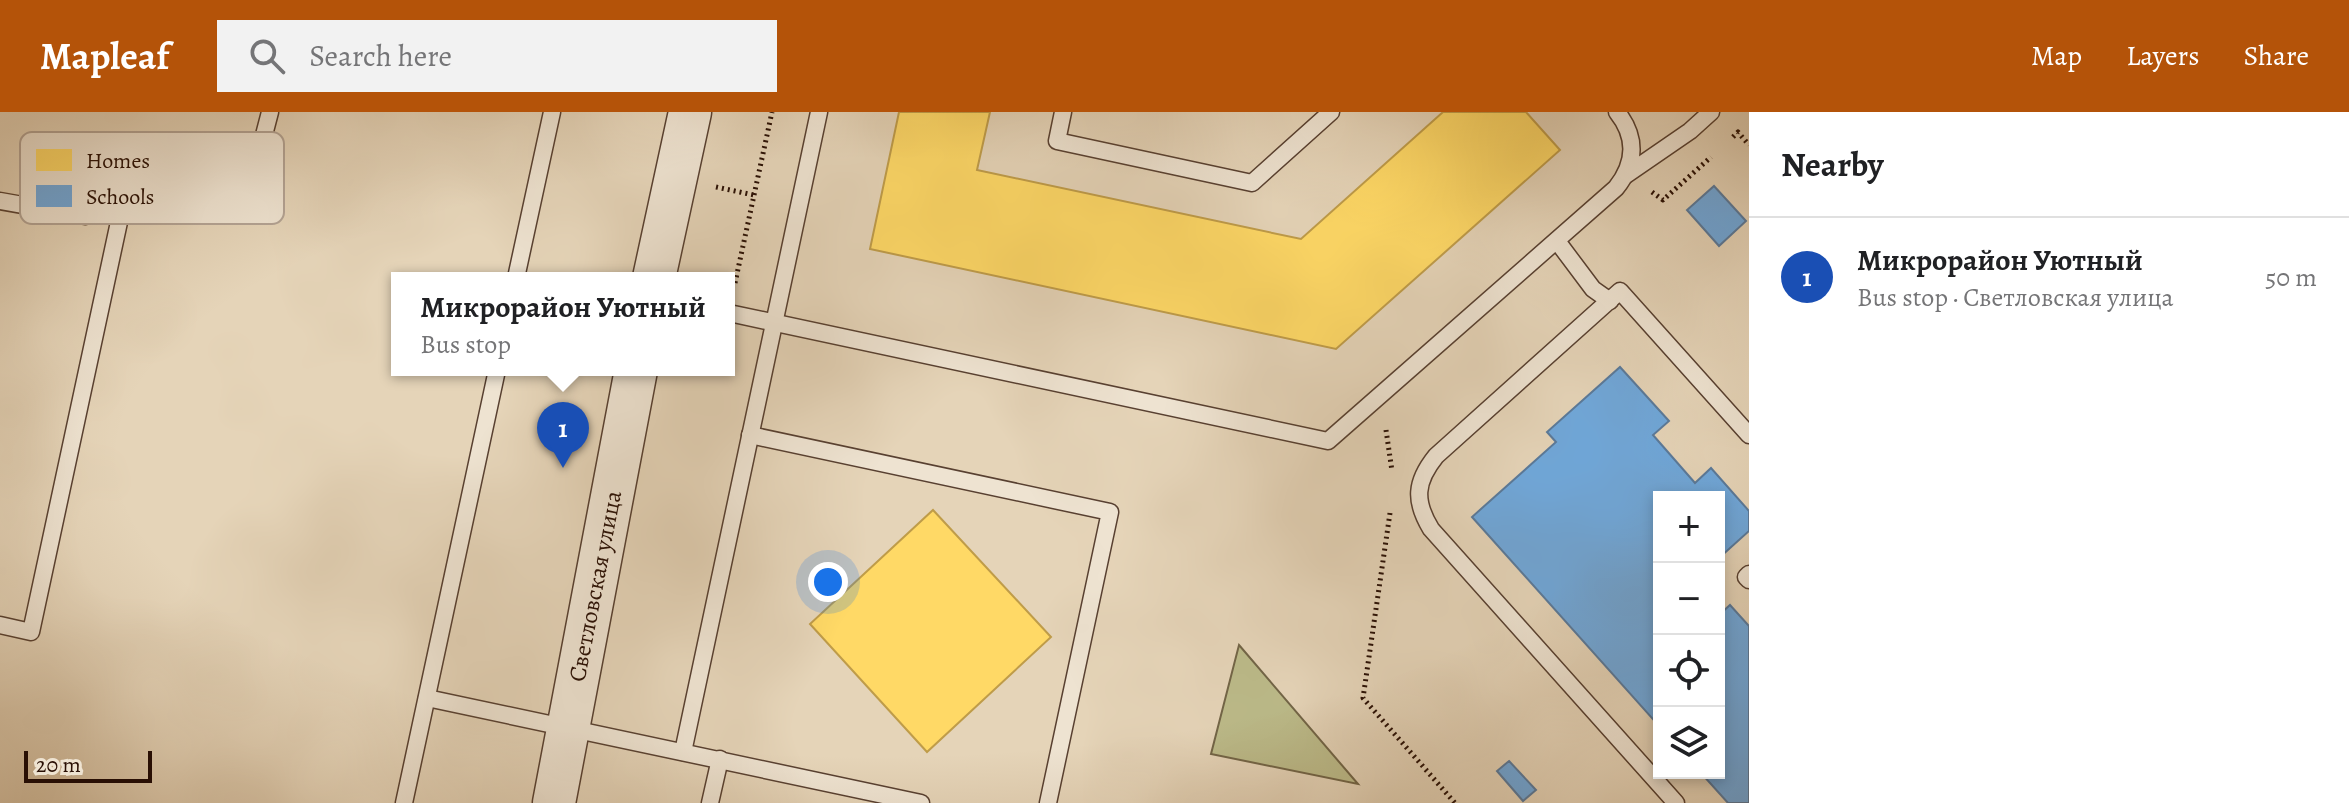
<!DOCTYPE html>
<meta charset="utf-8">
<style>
:root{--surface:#fff;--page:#f2f2f2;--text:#202124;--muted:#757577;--line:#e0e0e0;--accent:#b45309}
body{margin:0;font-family:Alegreya,serif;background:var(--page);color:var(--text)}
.controls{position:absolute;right:24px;bottom:24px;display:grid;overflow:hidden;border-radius:0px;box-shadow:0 4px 12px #0003}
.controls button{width:72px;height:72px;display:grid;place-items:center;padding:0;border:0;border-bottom:2px solid var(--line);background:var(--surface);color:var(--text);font:40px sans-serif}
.scale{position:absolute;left:24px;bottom:20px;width:128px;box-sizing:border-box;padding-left:8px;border:4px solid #290f04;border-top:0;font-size:22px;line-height:28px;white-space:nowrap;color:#290f04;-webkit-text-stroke:6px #eee3d1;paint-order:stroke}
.you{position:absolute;left:828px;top:470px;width:28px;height:28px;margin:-20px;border:6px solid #fff;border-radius:50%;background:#1a73e8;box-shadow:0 0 0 12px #1a73e833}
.badge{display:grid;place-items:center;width:52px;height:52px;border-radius:50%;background:var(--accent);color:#fff;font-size:26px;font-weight:700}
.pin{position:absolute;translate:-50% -66px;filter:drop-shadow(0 2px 4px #0008)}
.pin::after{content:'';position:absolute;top:42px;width:28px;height:24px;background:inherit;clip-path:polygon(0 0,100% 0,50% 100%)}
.popup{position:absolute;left:391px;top:160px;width:344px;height:104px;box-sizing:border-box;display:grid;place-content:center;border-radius:0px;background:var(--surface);filter:drop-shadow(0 2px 6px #0005);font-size:26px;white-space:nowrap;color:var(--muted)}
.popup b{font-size:30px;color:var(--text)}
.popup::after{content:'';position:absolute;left:50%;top:100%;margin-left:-16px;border:16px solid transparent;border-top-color:var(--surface)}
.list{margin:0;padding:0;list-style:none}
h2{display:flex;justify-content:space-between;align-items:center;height:104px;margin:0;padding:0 32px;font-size:34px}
h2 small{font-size:26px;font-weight:400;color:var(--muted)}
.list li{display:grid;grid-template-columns:52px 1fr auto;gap:24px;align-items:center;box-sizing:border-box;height:120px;padding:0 32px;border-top:2px solid var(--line)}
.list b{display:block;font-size:30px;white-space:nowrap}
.list p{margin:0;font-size:26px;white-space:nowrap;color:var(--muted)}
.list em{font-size:26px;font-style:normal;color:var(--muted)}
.icon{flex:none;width:44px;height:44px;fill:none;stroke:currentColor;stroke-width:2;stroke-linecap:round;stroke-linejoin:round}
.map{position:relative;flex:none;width:1749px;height:691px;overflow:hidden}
header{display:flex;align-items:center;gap:48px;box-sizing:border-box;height:112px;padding:0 40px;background:var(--accent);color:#fff}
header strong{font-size:38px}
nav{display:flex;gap:44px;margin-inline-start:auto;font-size:28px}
.search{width:560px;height:72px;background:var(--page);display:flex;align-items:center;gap:20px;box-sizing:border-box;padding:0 28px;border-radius:0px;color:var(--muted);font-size:30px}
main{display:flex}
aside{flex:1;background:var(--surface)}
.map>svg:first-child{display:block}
</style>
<header>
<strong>Mapleaf</strong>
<div class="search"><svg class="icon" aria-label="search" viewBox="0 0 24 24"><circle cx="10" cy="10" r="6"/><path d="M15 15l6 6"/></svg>Search here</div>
<nav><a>Map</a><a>Layers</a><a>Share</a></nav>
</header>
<main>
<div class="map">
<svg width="1749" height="691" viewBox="0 0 1749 691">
<rect width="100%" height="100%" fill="#e5d4b8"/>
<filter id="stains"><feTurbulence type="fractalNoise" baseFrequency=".0025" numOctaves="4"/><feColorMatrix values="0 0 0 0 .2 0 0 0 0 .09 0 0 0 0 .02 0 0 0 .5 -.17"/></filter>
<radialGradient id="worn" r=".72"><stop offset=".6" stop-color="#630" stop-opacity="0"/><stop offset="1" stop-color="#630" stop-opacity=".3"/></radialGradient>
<!-- green -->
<path fill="#bcbb8a" stroke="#726547" stroke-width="2" d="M1239,533L1358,672L1211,642Z"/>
<!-- homes -->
<g fill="#ffd966" stroke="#bf9c49" stroke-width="2">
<path d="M899,0H990L977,58L1301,127L1443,0H1526L1560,38L1336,237L870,137Z"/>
<path d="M933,398L1051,525L927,640L810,512Z"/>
</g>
<!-- schools -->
<g fill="#6fa8dc" stroke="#5a7a9b" stroke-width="2">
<path d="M1714,74L1746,109L1719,134L1687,98Z"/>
<path d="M1620,255L1669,309L1653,323L1695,371L1711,356L1749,399V419L1719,446V385H1659V614L1472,405L1556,330L1547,320Z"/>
<path d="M1730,493L1749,514V691H1728L1701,661H1719V503Z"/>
<path d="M1509,649L1536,678L1523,689L1497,659Z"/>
</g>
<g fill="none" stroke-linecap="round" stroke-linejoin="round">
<!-- service casing -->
<g stroke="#584031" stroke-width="19">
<g id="service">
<path d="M1063,0L1057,29L1252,71L1331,0"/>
<path d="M1626,63L1690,19L1711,0"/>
<path d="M0,89L85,104L252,69L270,0"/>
<path d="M1557,129L1593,177L1610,189"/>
<path d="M516,166L552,0"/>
<path d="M729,201L1328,329L1616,76C1636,51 1637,25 1617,0"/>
<path d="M750,323L1110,400L1048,691"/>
<path d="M1749,462L1746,465L1749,468"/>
<path d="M0,513L31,520L122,96"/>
<path d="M427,586L921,691"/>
<path d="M683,640L819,0"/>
<path d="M404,691L497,258"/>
<path d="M710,691L720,647"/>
<path d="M1676,691L1431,417C1414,389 1415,370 1436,344L1620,179L1749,323"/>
</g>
</g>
<!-- tertiary casing -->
<g stroke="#584031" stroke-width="45">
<g id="tertiary">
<path d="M654,166L690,0"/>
<path d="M554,691L636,258"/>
</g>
</g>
<!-- path -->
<g stroke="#290f04" stroke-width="5" stroke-dasharray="2 4" stroke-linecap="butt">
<path d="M1733,25L1738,20L1749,33"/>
<path d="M716,75L754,83"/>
<path d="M1652,80L1663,88L1711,45"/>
<path d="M735,171L772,0"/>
<path d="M1386,318L1392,359"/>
<path d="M1390,401L1363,586L1455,691"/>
</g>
<!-- service -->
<use href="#service" stroke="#eee3d1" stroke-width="16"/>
<!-- tertiary -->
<use href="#tertiary" stroke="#eee3d1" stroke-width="42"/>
</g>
<g text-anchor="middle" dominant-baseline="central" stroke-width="8" stroke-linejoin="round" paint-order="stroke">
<!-- street labels -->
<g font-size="24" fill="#290f04" stroke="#eee3d1">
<text transform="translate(595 474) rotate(-79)">Светловская улица</text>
</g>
</g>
<!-- legend -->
<rect x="20" y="20" width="264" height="92" rx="12" fill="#eee3d1" stroke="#b3a394" stroke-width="2"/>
<rect x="36" y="37" width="36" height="22" fill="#ffd966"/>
<rect x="36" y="73" width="36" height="22" fill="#6fa8dc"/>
<g font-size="22" fill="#290f04">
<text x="86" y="56">Homes</text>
<text x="86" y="92">Schools</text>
</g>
<rect width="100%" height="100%" filter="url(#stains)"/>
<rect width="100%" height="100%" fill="url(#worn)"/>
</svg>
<div class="controls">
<button>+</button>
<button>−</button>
<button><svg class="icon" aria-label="locate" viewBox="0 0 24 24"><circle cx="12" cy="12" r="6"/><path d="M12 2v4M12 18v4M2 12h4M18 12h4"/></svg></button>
<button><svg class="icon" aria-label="layers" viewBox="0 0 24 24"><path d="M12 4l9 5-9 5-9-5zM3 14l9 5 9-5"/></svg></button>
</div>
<div class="scale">20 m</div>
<div class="you"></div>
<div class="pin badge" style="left:563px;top:356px;background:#1a4fb4">1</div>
<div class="popup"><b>Микрорайон Уютный</b>Bus stop</div>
</div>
<aside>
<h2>Nearby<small></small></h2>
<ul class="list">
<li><span class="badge" style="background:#1a4fb4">1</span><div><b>Микрорайон Уютный</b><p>Bus stop · Светловская улица</p></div><em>50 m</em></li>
</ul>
</aside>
</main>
